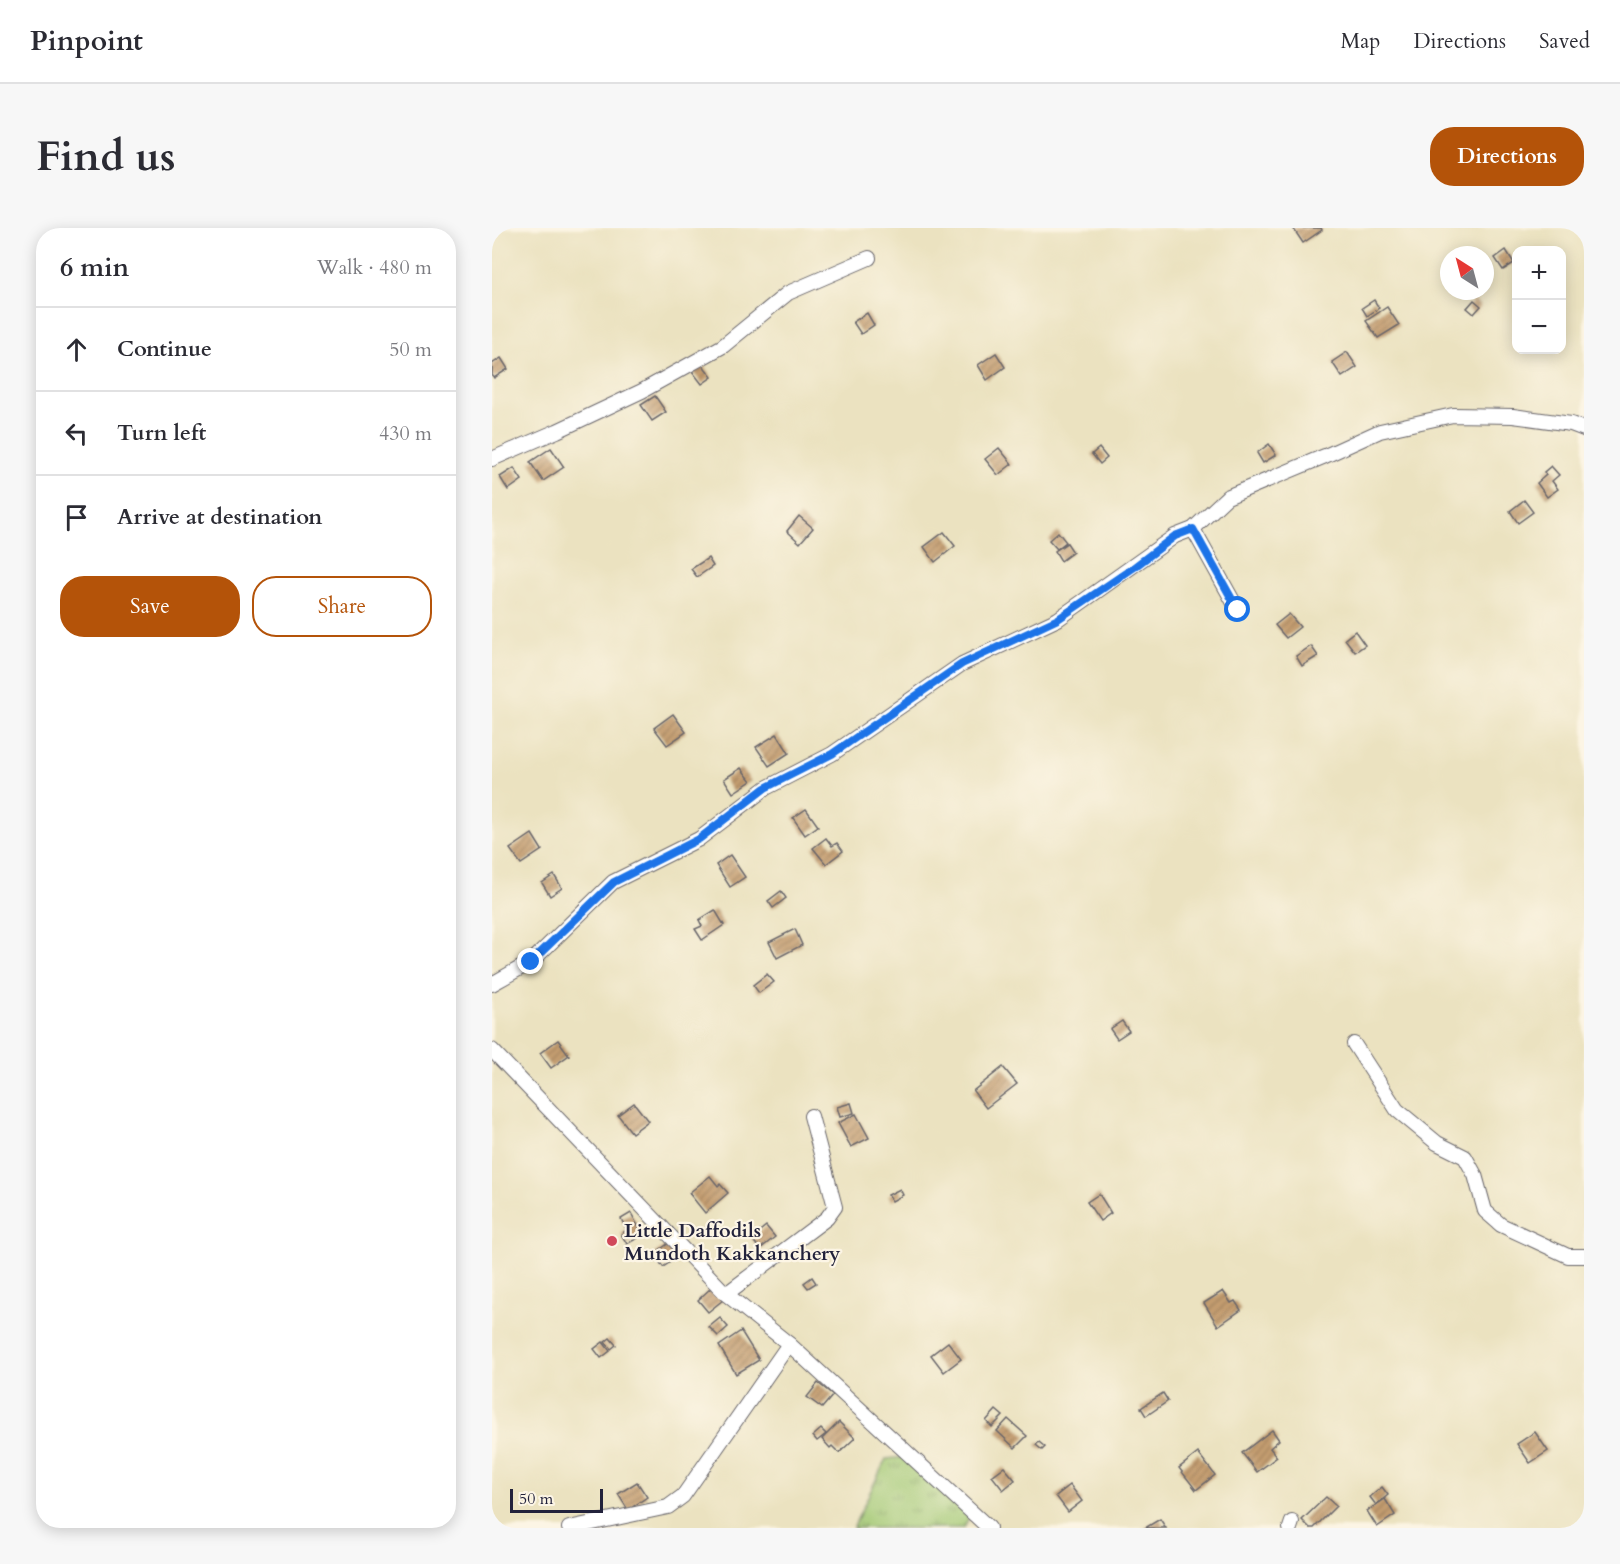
<!DOCTYPE html>
<meta charset="utf-8">
<style>
:root{--surface:#fff;--page:#f7f7f7;--text:#2b2b33;--muted:#7c7c81;--line:#e1e1e2;--accent:#b45309}
body{margin:0;font-family:Cardo,serif;background:var(--page);color:var(--text)}
.controls{position:absolute;right:18px;top:18px;display:grid;overflow:hidden;border-radius:12px;box-shadow:0 3px 15px #0003}
.controls button{width:54px;height:54px;display:grid;place-items:center;padding:0;border:0;border-bottom:2px solid var(--line);background:var(--surface);color:var(--text);font:30px sans-serif}
.compass{position:absolute;left:948px;top:18px;width:54px;height:54px;border-radius:50%;background:var(--surface);box-shadow:0 3px 15px #0003;rotate:324deg}
.scale{position:absolute;left:18px;bottom:15px;width:93px;box-sizing:border-box;padding-left:6px;border:3px solid #22223b;border-top:0;font-size:16px;line-height:21px;white-space:nowrap;color:#22223b;-webkit-text-stroke:4px #fcf5e5;paint-order:stroke}
.stop{position:absolute;width:18px;height:18px;margin:-14px;border:4px solid #1a73e8;border-radius:50%;background:#fff}
.stop.end{background:#1a73e8;border-color:#fff;box-shadow:0 2px 6px #0008}
.list{margin:0;padding:0;list-style:none}
h2{display:flex;justify-content:space-between;align-items:center;height:78px;margin:0;padding:0 24px;font-size:26px}
h2 small{font-size:20px;font-weight:400;color:var(--muted)}
.list li{display:grid;grid-template-columns:39px 1fr auto;gap:18px;align-items:center;box-sizing:border-box;height:84px;padding:0 24px;border-top:2px solid var(--line)}
.list b{display:block;font-size:22px;white-space:nowrap}
.list em{font-size:20px;font-style:normal;color:var(--muted)}
.actions{display:flex;gap:12px;padding:18px 24px}
.actions a{flex:1;padding:14px 0;border:2px solid var(--accent);border-radius:24px;text-align:center;font-size:21px;color:var(--accent)}
.actions .main{background:var(--accent);color:#fff}
.icon{flex:none;width:33px;height:33px;fill:none;stroke:currentColor;stroke-width:2;stroke-linecap:round;stroke-linejoin:round}
.map{position:relative;flex:none;width:1092px;height:1300px;overflow:hidden;border-radius:24px}
header{display:flex;align-items:center;gap:36px;box-sizing:border-box;height:84px;padding:0 30px;background:var(--surface);border-bottom:2px solid var(--line)}
header strong{font-size:28px}
nav{display:flex;gap:33px;margin-inline-start:auto;font-size:21px}
.intro{display:flex;align-items:center;justify-content:space-between;box-sizing:border-box;height:144px;padding:0 36px}
h1{margin:0;font-size:42px}
.button{padding:15px 27px;border-radius:24px;background:var(--accent);color:#fff;font-size:21px;font-weight:700}
main{display:flex;gap:36px;padding:0 36px}
aside{flex:1;background:var(--surface);border-radius:24px;box-shadow:0 3px 15px #0003}
.map>svg:first-child{display:block}
</style>
<header>
<strong>Pinpoint</strong>
<nav><a>Map</a><a>Directions</a><a>Saved</a></nav>
</header>
<div class="intro"><h1>Find us</h1><a class="button">Directions</a></div>
<main>
<aside>
<h2>6 min<small>Walk · 480 m</small></h2>
<ul class="list">
<li><svg class="icon" aria-label="ahead" viewBox="0 0 24 24"><path d="M12 20V5M6 11l6-6 6 6"/></svg><div><b>Continue</b></div><em>50 m</em></li>
<li><svg class="icon" aria-label="left" viewBox="0 0 24 24"><path d="M17 20v-9H6M10 6l-5 5 5 5"/></svg><div><b>Turn left</b></div><em>430 m</em></li>
<li><svg class="icon" aria-label="arrive" viewBox="0 0 24 24"><path d="M6 21V4h12l-3 4 3 4H6"/></svg><div><b>Arrive at destination</b></div></li>
</ul>
<div class="actions"><a class="main">Save</a><a>Share</a></div>
</aside>
<div class="map">
<svg width="1092" height="1300" viewBox="0 0 1092 1300">
<defs>
<pattern id="grass-tufts" width="24" height="20" patternUnits="userSpaceOnUse" patternTransform="scale(1.5)"><rect width="24" height="20" fill="#a1c872"/><path d="M3 7l-1-3M5 7V3M7 7l1-3M15 17l-1-3M17 17v-4M19 17l1-3" fill="none" stroke="#83a25f"/></pattern>
<pattern id="building-hatch" width="6" height="6" patternUnits="userSpaceOnUse" patternTransform="scale(1.5)"><rect width="6" height="6" fill="#c49d70"/><path d="M-1 1l2-2M0 6l6-6M5 7l2-2" fill="none" stroke="#9f805d"/></pattern>
</defs>
<rect width="100%" height="100%" fill="#fcf5e5"/>
<filter id="ink" filterUnits="userSpaceOnUse"><feTurbulence type="fractalNoise" baseFrequency=".0167" numOctaves="2"/><feDisplacementMap in="SourceGraphic" scale="12" xChannelSelector="R" yChannelSelector="G"/><feConvolveMatrix kernelMatrix="1 2 1 2 8 2 1 2 1" color-interpolation-filters="sRGB"/></filter>
<filter id="wash" filterUnits="userSpaceOnUse"><feTurbulence type="fractalNoise" baseFrequency=".008" numOctaves="4" result="noise"/><feDisplacementMap in="SourceGraphic" scale="24" xChannelSelector="R" yChannelSelector="G"/><feGaussianBlur stdDeviation="1.35" result="paint"/><feColorMatrix in="noise" values="0 0 0 0 0 0 0 0 0 0 0 0 0 0 0 0 0 1.4 0 .05"/><feComposite in="paint" operator="in"/></filter>
<g filter="url(#wash)">
<rect width="100%" height="100%" fill="#ebe2c0"/>
<!-- grass -->
<path fill="url(#grass-tufts)" stroke="#627556" stroke-width="1.5" d="M416,1229L478,1287L472,1300H361L394,1231Z"/>
<g id="blocks">
<!-- building -->
<g fill="url(#building-hatch)">
<path d="M801,0H829L830,2L811,15Z"/>
<path d="M1014,22L1022,35L1011,42L1003,30Z"/>
<path d="M882,72L887,80L875,88L870,80Z"/>
<path d="M982,72L989,78L982,86L975,80Z"/>
<path d="M895,79L907,97L886,110L874,93Z"/>
<path d="M375,85L382,97L369,106L361,94Z"/>
<path d="M855,124L865,139L850,149L840,134Z"/>
<path d="M504,125L513,139L495,152L486,137Z"/>
<path d="M9,130L16,141L2,150L0,147V136Z"/>
<path d="M210,136L220,149L210,156L200,143Z"/>
<path d="M163,168L174,184L160,193L149,177Z"/>
<path d="M777,216L784,227L771,235L765,225Z"/>
<path d="M59,220L72,239L51,253L38,234Z"/>
<path d="M507,220L520,236L506,247L493,231Z"/>
<path d="M607,220L615,230L608,236L600,226Z"/>
<path d="M1059,238L1067,247L1060,253L1066,261L1055,269L1045,255L1054,247L1052,244Z"/>
<path d="M22,240L30,252L16,262L8,249Z"/>
<path d="M1032,272L1041,284L1026,295L1018,283Z"/>
<path d="M307,288L321,300L308,315L295,303Z"/>
<path d="M452,304L463,318L443,334L432,319Z"/>
<path d="M566,304L574,314L565,321L557,312Z"/>
<path d="M575,315L581,324L569,333L563,323Z"/>
<path d="M216,330L221,338L205,349L199,341Z"/>
<path d="M797,386L808,399L794,410L783,397Z"/>
<path d="M863,403L873,417L863,424L853,411Z"/>
<path d="M819,418L826,428L810,438L804,428Z"/>
<path d="M181,486L194,504L175,517L162,500Z"/>
<path d="M285,506L297,525L277,538L264,519Z"/>
<path d="M249,540L259,553L241,565L232,551Z"/>
<path d="M314,581L326,598L313,607L301,590Z"/>
<path d="M40,606L50,622L29,636L18,621Z"/>
<path d="M334,610L340,618L345,615L351,623L334,636L321,620Z"/>
<path d="M238,627L253,649L238,659L224,637Z"/>
<path d="M62,647L70,660L58,668L50,655Z"/>
<path d="M289,663L294,670L281,680L276,673Z"/>
<path d="M223,682L232,697L210,712L203,701L210,698L207,692Z"/>
<path d="M303,701L310,717L285,730L277,714Z"/>
<path d="M275,746L282,754L267,765L261,757Z"/>
<path d="M630,793L637,803L625,811L618,801Z"/>
<path d="M66,812L77,827L59,840L48,825Z"/>
<path d="M511,839L525,856L494,880L481,863Z"/>
<path d="M142,875L156,893L140,905L126,887Z"/>
<path d="M359,875L362,885L348,889L345,879Z"/>
<path d="M364,886L377,910L359,919L346,895Z"/>
<path d="M218,948L226,958L228,956L236,965L213,985L197,965Z"/>
<path d="M408,961L411,967L400,973L396,967Z"/>
<path d="M607,966L619,985L608,993L595,974Z"/>
<path d="M139,985L151,1007L135,1016L129,1006L135,1002L129,991Z"/>
<path d="M274,998L283,1009L268,1021L259,1010Z"/>
<path d="M177,1015L186,1029L171,1039L162,1026Z"/>
<path d="M320,1049L324,1055L316,1060L312,1055Z"/>
<path d="M220,1059L231,1072L216,1084L206,1072Z"/>
<path d="M731,1063L739,1075L743,1073L749,1082L726,1098L712,1075Z"/>
<path d="M228,1090L236,1099L226,1108L217,1099Z"/>
<path d="M249,1103L267,1132L244,1146L227,1118Z"/>
<path d="M118,1110L124,1117L119,1121L113,1114Z"/>
<path d="M111,1114L118,1123L109,1130L102,1121Z"/>
<path d="M456,1114L469,1131L452,1144L439,1127Z"/>
<path d="M326,1155L341,1167L330,1180L315,1169Z"/>
<path d="M671,1165L676,1173L654,1188L649,1180Z"/>
<path d="M504,1182L511,1188L500,1199L494,1193Z"/>
<path d="M516,1191L535,1208L523,1220L505,1203Z"/>
<path d="M347,1194L363,1210L347,1225L340,1218L338,1220L330,1211Z"/>
<path d="M329,1201L334,1206L325,1213L321,1208Z"/>
<path d="M780,1202L787,1212L778,1220L785,1229L765,1244L750,1225Z"/>
<path d="M1043,1204L1056,1223L1038,1235L1025,1216Z"/>
<path d="M547,1214L553,1219L550,1222L544,1217Z"/>
<path d="M706,1225L723,1247L704,1262L687,1240Z"/>
<path d="M512,1239L523,1252L511,1262L500,1248Z"/>
<path d="M145,1254L155,1269L136,1282L126,1266Z"/>
<path d="M578,1257L590,1273L576,1284L564,1268Z"/>
<path d="M890,1259L896,1267L884,1277L878,1269Z"/>
<path d="M834,1269L844,1278L822,1300H818L810,1292Z"/>
<path d="M893,1271L903,1287L885,1299L875,1283Z"/>
<path d="M668,1291L674,1300H653Z"/>
</g>
</g>
</g>
<g filter="url(#ink)">
<use href="#blocks" fill-opacity="0" stroke="#68656a" stroke-width="1.5"/>
<g fill="none" stroke-linecap="round" stroke-linejoin="round">
<!-- minor casing -->
<g stroke="#68656a" stroke-width="16">
<g id="minor">
<path d="M0,231L65,203L150,163L231,118L296,65L377,30"/>
<path d="M701,301L746,382"/>
<path d="M0,756L39,734L121,654L207,611L274,560L340,526L470,436L566,391L683,308L701,301L735,269L833,228L888,203L961,187L1021,188L1079,196L1092,201"/>
<path d="M862,816L905,882L945,915L973,929L983,947L993,983L1009,997L1076,1028H1092"/>
<path d="M0,822L234,1066L297,1116L497,1300"/>
<path d="M234,1066L335,990L343,979L319,888"/>
<path d="M77,1300L176,1279L191,1268L297,1116"/>
<path d="M798,1300L800,1294"/>
</g>
</g>
<!-- minor -->
<use href="#minor" stroke="#fff" stroke-width="14"/>
</g>
</g>
<g fill="none" stroke-linecap="round" stroke-linejoin="round" filter="url(#ink)">
<!-- route -->
<path stroke="#1a73e8" stroke-width="8" d="M39,734L122,654L207,611L273,560L340,526L470,436L566,391L641,340L683,308L701,301L746,382"/>
</g>
<!-- markers -->
<circle fill="#d1495b" stroke="#fcf5e5" stroke-width="2" cx="120" cy="1013" r="6"/>
<g text-anchor="middle" dominant-baseline="central" stroke-width="4.5" stroke-linejoin="round" paint-order="stroke">
<!-- poi labels -->
<g font-size="20" font-weight="bold" fill="#22223b" stroke="#fcf5e5" text-anchor="start">
<text x="132" y="1002">Little Daffodils<tspan x="132" dy="23">Mundoth Kakkanchery</tspan></text>
</g>
</g>
</svg>
<div class="controls">
<button>+</button>
<button>−</button>
</div>
<svg class="compass" viewBox="-18 -18 36 36"><path d="M0-13l5 13h-10z" fill="#e53935"/><path d="M0 13l5-13h-10z" fill="#7c7c81"/></svg>
<div class="scale">50 m</div>
<div class="stop" style="left:746px;top:382px"></div>
<div class="stop end" style="left:39px;top:734px"></div>
</div>
</main>
